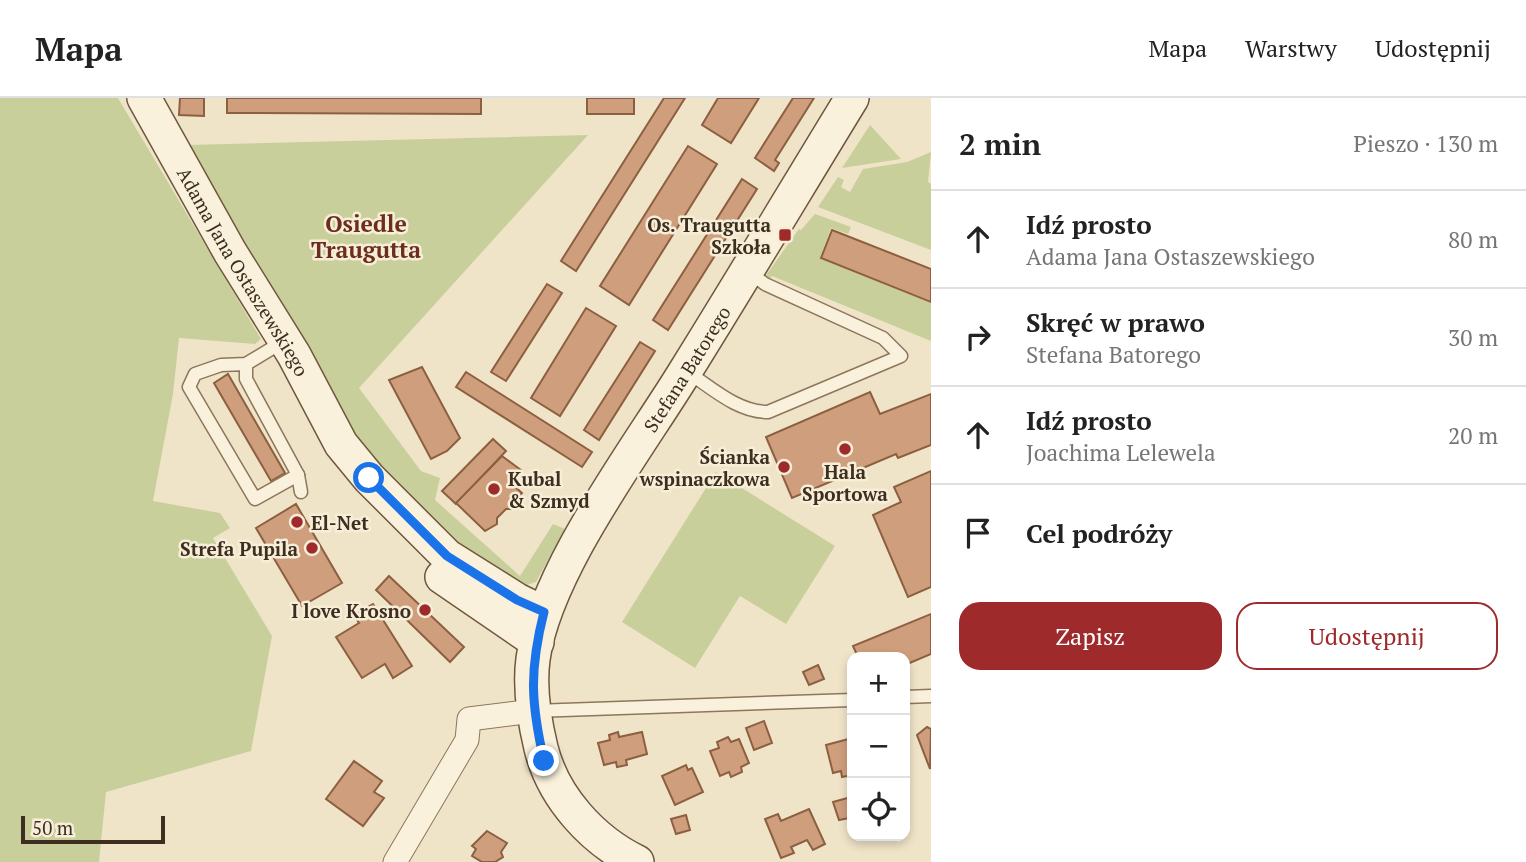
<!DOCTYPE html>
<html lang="pl">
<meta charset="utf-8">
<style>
:root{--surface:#fff;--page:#f2f2f2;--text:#222;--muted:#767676;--line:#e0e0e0;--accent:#9e2a2b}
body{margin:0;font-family:"PT Serif",serif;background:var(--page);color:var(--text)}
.controls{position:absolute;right:21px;bottom:21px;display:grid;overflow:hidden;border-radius:14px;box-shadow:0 4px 10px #0003}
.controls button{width:63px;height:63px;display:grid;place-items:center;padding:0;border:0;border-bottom:2px solid var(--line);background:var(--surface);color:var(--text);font:35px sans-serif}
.scale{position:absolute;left:21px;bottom:18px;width:144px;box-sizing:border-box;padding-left:7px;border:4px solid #3d2e20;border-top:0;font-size:19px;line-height:24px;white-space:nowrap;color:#3d2e20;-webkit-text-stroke:5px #f7eed8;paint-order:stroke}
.stop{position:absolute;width:21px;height:21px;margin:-16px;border:5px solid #1a73e8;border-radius:50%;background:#fff}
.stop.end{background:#1a73e8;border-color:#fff;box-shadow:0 2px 7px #0008}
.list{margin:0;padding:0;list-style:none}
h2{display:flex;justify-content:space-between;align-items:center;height:91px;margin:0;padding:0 28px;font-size:30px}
h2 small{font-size:23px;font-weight:400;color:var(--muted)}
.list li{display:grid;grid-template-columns:46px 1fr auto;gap:21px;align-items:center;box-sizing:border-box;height:98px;padding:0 28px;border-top:2px solid var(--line)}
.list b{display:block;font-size:26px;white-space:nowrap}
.list p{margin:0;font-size:23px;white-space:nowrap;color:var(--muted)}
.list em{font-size:23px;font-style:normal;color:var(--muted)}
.actions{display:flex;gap:14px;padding:21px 28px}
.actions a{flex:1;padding:16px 0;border:2px solid var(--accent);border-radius:21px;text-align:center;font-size:24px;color:var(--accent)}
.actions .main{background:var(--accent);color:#fff}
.icon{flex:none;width:38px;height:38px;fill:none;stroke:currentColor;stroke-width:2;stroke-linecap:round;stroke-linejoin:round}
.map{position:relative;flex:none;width:931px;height:764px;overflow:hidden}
header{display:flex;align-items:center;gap:42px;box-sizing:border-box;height:98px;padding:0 35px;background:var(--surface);border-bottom:2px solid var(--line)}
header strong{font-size:33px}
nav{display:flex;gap:38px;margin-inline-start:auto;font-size:24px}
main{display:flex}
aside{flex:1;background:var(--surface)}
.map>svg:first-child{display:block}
</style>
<header>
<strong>Mapa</strong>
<nav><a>Mapa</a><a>Warstwy</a><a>Udostępnij</a></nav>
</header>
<main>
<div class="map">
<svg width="931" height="764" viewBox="0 0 931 764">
<rect width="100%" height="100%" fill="#f0e4c8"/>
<!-- green -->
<g fill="#c9cf9b">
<path d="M0,0H118L261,241L255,246L179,240L173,296L153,403L220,415L230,430L213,440L272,538L251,653L106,694L99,764H0Z"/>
<path d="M870,27L901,61L842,70Z"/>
<path d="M588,37L359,290L421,373L440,380L435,402L520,478L553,426L565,431L536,484L524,488L499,485L387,381L334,305L187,47Z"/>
<path d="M931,54L928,84L931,86V152L818,109L838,79L844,82L841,89L850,94L863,71L907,64Z"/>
<path d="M815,116L851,129L848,136L831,130L820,160L931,205V243L772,178L769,183L764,180L799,131L801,132Z"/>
<path d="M716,374L835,448L786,526L740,498L695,570L622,524Z"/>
</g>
<!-- building -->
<g fill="#cf9f7d" stroke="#8d5f41" stroke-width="2">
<path d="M180,0H204V18L179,17Z"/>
<path d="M227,0H481V16L227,15Z"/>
<rect x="587" y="0" width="47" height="16"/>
<path d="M664,0H685L576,173L561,163Z"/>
<path d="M718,0H759L731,45L702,27Z"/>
<path d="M793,0H814L775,62L779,65L774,73L755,60Z"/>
<path d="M688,48L717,66L629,207L600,188Z"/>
<path d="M742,81L757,91L668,232L653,222Z"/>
<path d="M832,132L931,171V204L821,160Z"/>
<path d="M547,186L562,195L506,283L491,274Z"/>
<path d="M586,210L616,228L560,318L531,300Z"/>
<path d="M640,244L655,253L599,342L584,332Z"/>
<path d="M422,269L460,340L447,353L431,361L389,282Z"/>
<path d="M466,274L592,354L582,369L456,289Z"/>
<path d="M228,276L285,375L271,383L214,285Z"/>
<path d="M870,294L880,316L931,296V347L898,360L896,356L792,400L766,339Z"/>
<path d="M493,341L506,353L456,406L442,393Z"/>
<path d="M502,358L521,372L513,380V387L522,395L512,405V411H506L497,420V426L485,433L456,405Z"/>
<path d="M931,373V489L908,499L873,417L901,404L894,389Z"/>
<path d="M296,406L342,485L302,508L256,430Z"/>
<path d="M389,478L464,549L450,564L376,492Z"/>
<path d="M373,506L412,568L393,580L385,566L362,580L336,539L359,525L354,517Z"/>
<path d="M931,516V556L905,567V559H858L853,548Z"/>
<path d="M818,567L824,581L809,587L803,574Z"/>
<path d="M764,623L772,645L754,652L746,630Z"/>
<path d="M927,629L931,631L930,671L917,637Z"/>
<path d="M618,634L619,639L642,634L647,656L626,662L627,667L617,669L616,664L604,667L598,645L610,642L609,637Z"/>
<path d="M728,639L731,644L739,641L749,665L741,669L742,674L731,679L729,674L720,678L710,653L719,650L717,644Z"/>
<path d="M852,640V677L842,679L841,673L833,675L826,647Z"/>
<path d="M354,663L382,683L374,694L384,700L363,728L326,701Z"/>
<path d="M686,667L688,672L692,670L703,694L675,707L662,678Z"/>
<path d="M851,699L852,722L849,720L839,722L833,704Z"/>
<path d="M809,711L825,746L813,752L807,742L791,749L794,755L781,760L765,721L778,716L781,723Z"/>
<path d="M686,717L690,732L676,736L671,721Z"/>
<path d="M487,733L507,745L501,754L503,759L495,764H482L472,758L476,751L472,748Z"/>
</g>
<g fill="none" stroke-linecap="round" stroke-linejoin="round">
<!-- lane casing -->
<g stroke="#8d765c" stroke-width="15">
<g id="lane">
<path d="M246,266V281L298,377L255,401L189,289L195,276L221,267L246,266L284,243"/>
<path d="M686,273C711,289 737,314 768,314L901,258L883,240L765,186L749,174"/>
<path d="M298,377L301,394"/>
<path d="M905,599L931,598"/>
<path d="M534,613L852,602"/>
</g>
</g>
<!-- street casing -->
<g stroke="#8d765c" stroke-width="25">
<path id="street" d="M395,764L467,642L469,621L533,613"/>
</g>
<!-- secondary casing -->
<g stroke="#6f573f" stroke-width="36">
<g id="secondary">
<path id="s1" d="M144,0L230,154L294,257L341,346L369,380L447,458L517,502L544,515"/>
<path d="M442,479L537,544"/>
<path id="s2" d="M637,764C592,742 553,699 541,650C534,621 529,591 533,561C545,472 639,349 686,272C742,182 797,90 852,0"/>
</g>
</g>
<!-- lane -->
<use href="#lane" stroke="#faf1dc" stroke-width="12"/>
<!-- street -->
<use href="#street" stroke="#faf1dc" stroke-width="23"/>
<!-- secondary -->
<use href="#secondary" stroke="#faf1dc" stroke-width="33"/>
</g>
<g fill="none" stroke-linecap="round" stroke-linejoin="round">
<!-- route -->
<path stroke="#1a73e8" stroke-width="9" d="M369,380L447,458L517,502L544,514C529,573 531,605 544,663"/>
</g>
<!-- markers -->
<g fill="#9e2a2b" stroke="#f7eed8" stroke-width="2.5">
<rect x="778" y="130" width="14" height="14" rx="3.5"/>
<circle cx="845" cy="351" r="7"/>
<circle cx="784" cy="369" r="7"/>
<circle cx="494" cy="391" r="7"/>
<circle cx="297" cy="424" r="7"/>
<circle cx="312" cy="450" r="7"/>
<circle cx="425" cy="512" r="7"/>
</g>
<g text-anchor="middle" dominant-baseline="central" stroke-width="5" stroke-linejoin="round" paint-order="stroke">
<!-- poi labels -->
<g font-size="19" font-weight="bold" fill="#3d2e20" stroke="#f7eed8" text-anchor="end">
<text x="771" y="126">Os. Traugutta<tspan x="771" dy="22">Szkoła</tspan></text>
<text x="770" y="358">Ścianka<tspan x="770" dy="22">wspinaczkowa</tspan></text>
<text x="845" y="373" text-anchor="middle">Hala<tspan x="845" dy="22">Sportowa</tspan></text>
<text x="508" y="380" text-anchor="start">Kubal<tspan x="508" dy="22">&amp; Szmyd</tspan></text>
<text x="311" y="424" text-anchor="start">El-Net</text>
<text x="298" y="450">Strefa Pupila</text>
<text x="411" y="512">I love Krosno</text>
</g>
<!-- street labels -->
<g font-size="19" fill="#3d2e20" stroke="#f7eed8">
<text stroke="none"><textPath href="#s1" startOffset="200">Adama Jana Ostaszewskiego</textPath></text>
<text stroke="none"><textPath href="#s2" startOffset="574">Stefana Batorego</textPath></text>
</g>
<!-- quarter labels -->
<g font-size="23" font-weight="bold" fill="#6b2e1e" stroke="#f7eed8">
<text x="366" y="125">Osiedle<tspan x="366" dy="26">Traugutta</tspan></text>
</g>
</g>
</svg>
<div class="controls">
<button>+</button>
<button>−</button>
<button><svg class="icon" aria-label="locate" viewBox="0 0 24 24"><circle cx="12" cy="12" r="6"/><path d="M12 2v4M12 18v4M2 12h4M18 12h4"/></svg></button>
</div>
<div class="scale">50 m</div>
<div class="stop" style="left:369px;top:380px"></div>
<div class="stop end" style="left:544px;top:663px"></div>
</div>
<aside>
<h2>2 min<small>Pieszo · 130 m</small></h2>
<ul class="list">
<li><svg class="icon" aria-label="ahead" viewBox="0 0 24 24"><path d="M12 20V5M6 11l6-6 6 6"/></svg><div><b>Idź prosto</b><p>Adama Jana Ostaszewskiego</p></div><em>80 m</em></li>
<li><svg class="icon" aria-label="right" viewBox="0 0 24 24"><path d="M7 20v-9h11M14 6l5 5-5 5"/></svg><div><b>Skręć w prawo</b><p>Stefana Batorego</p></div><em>30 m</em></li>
<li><svg class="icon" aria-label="ahead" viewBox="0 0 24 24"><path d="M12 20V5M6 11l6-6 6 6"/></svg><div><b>Idź prosto</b><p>Joachima Lelewela</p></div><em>20 m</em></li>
<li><svg class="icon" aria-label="arrive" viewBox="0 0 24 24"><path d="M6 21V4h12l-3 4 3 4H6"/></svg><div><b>Cel podróży</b></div></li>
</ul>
<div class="actions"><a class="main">Zapisz</a><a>Udostępnij</a></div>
</aside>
</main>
